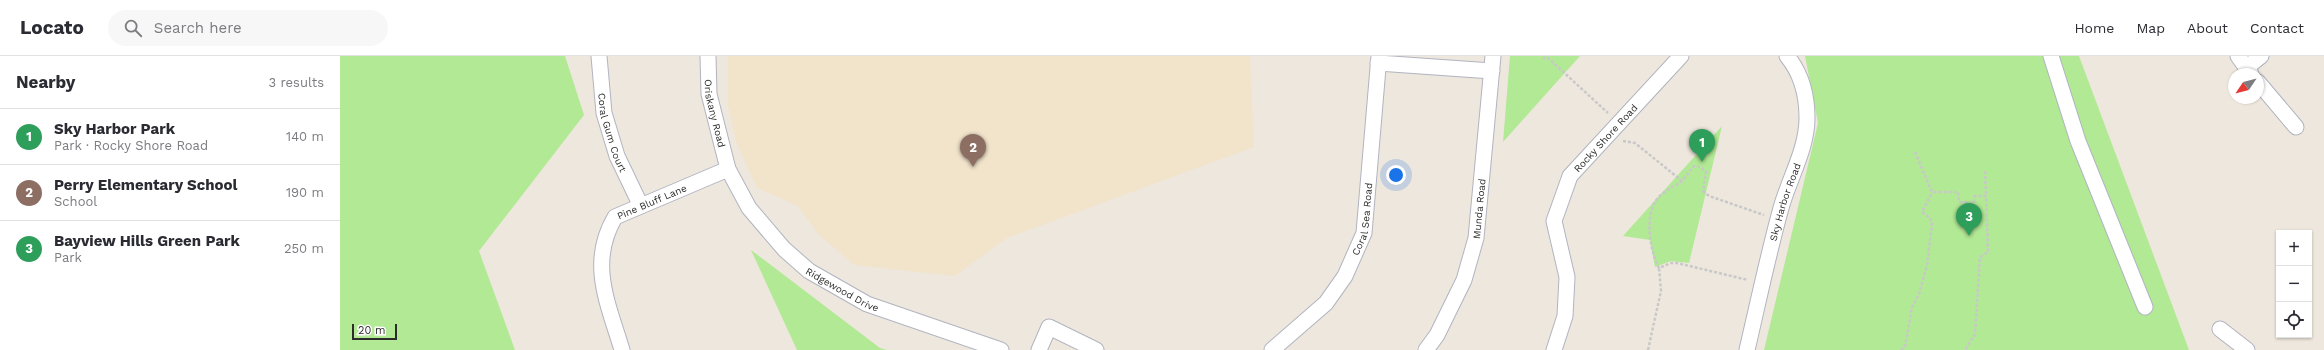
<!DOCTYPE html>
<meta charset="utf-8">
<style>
:root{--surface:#fff;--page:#f7f7f7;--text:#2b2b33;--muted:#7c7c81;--line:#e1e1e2;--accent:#ea580c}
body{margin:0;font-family:"Work Sans",sans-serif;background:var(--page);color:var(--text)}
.controls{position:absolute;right:12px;bottom:12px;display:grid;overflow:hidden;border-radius:0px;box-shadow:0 1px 3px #0004}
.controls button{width:36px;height:36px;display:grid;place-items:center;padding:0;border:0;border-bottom:1px solid var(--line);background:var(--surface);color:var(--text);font:20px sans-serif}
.compass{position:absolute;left:1888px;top:12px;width:36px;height:36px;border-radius:50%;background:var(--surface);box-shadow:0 1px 3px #0004;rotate:235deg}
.scale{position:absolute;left:12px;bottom:10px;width:45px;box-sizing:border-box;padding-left:4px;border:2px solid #2c2c2c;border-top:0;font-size:11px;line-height:14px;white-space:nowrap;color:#2c2c2c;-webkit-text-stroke:3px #fff;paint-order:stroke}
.you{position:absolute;left:1056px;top:119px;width:14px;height:14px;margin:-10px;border:3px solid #fff;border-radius:50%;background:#1a73e8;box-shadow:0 0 0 6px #1a73e833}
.badge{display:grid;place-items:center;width:26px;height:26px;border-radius:50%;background:var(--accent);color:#fff;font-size:13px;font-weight:700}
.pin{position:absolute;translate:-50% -33px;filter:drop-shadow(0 1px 2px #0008)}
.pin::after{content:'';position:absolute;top:21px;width:14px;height:12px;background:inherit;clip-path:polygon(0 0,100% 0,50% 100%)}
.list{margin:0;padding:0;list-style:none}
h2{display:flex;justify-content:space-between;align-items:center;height:52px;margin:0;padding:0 16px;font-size:17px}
h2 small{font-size:13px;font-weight:400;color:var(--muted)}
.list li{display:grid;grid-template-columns:26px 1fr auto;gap:12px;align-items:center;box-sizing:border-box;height:56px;padding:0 16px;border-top:1px solid var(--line)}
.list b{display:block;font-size:15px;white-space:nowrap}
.list p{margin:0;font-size:13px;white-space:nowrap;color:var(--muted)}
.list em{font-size:13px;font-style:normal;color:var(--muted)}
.icon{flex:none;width:22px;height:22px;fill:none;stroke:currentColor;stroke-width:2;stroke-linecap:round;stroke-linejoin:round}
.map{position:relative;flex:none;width:1984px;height:294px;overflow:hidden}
header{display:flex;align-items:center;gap:24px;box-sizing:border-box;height:56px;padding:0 20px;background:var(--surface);border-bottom:1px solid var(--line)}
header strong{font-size:19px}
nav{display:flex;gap:22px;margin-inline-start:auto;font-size:14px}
.search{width:280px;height:36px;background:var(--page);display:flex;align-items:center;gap:10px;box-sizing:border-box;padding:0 14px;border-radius:22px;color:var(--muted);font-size:15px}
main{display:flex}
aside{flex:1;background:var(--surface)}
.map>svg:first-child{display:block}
</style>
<header>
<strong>Locato</strong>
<div class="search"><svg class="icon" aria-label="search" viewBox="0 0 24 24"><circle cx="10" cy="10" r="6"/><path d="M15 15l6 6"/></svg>Search here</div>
<nav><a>Home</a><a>Map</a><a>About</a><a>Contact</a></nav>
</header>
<main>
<aside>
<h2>Nearby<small>3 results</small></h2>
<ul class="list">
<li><span class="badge" style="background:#2e9e5b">1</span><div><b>Sky Harbor Park</b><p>Park · Rocky Shore Road</p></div><em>140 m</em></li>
<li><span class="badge" style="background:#8d6e63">2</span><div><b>Perry Elementary School</b><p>School</p></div><em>190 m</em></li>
<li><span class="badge" style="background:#2e9e5b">3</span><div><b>Bayview Hills Green Park</b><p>Park</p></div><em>250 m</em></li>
</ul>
</aside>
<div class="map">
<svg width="1984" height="294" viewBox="0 0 1984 294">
<rect width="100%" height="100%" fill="#eee7dd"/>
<!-- education -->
<path fill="#f1e4cb" d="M388,0H910L914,91L667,182L615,220L514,209L477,177L458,150L417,132L397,88L388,50Z"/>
<!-- green -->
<g fill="#b2e995">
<path d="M0,0H225L244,59L139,195L175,294H0Z"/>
<path d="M1170,0H1240L1163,86Z"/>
<path d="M1465,0H1739L1849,294H1424L1478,67Z"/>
<path d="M1382,70L1349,207L1331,205L1315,211L1310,184L1283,180Z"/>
<path d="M411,194L540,292L547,294H457Z"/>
</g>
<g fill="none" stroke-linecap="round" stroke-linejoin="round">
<!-- minor casing -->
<g stroke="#b1b4c0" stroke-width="17">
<g id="minor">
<path id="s1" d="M259,0L264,57L277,100L300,148"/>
<path id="s2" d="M368,0L369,38L388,113L409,152L444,193L469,215L527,248L661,294"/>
<path d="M1711,0L1738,85L1805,251"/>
<path d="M1898,0L1911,18"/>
<path d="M1038,7L1152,15"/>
<path d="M1906,12L1921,0"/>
<path d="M1918,26L1956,71"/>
<path d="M1880,273L1907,294"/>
<path id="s3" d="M282,294C268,247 248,207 275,161L388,113"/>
<path d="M699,294L709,271L756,294"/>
<path id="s4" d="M932,294L986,247L1005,220L1024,177L1039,0"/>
<path id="s5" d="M1086,294L1097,279L1124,224L1136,182L1153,0"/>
<path id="s6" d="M1214,294L1225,260L1227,221L1214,165L1230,120L1341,0"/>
<path id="s7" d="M1407,294C1418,247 1428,199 1441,152C1449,123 1467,93 1467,62C1467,40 1461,17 1447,0"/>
</g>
</g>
<!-- path -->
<g stroke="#c8c8c8" stroke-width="2.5" stroke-dasharray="3 2" stroke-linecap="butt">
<path d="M1203,3L1207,1L1268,57"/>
<path d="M1283,85L1295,87L1342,125L1354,110L1361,111L1366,116L1363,135L1369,140L1424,159"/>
<path d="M1575,96L1592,136H1618L1619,146L1634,147L1635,140H1646L1648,196L1640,201L1635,278L1625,294"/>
<path d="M1645,115L1646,140"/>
<path d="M1342,125C1333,131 1321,136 1315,146C1305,163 1310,195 1319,212L1331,207H1337L1408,224"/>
<path d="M1308,294L1321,235L1319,212"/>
<path d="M1561,294L1565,291L1572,251L1579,238L1587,209L1592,167L1590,162L1582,156L1592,136"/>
</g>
<!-- minor -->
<use href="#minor" stroke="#fff" stroke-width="15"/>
</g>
<g text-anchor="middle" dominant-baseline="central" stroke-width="4" stroke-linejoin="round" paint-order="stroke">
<!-- street labels -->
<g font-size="10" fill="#2c2c2c" stroke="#fff">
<text stroke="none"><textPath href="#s2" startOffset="58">Oriskany Road</textPath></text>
<text stroke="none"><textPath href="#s1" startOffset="78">Coral Gum Court</textPath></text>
<text stroke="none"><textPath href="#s6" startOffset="232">Rocky Shore Road</textPath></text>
<text stroke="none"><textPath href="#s7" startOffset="153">Sky Harbor Road</textPath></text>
<text stroke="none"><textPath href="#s3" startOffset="178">Pine Bluff Lane</textPath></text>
<text stroke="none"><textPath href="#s5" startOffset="153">Munda Road</textPath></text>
<text stroke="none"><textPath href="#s4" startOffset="165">Coral Sea Road</textPath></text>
<text stroke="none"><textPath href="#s2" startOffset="285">Ridgewood Drive</textPath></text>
</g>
</g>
</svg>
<div class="controls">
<button>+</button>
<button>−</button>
<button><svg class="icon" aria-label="locate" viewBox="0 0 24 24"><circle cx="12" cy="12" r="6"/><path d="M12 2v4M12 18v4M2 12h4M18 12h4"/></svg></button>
</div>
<svg class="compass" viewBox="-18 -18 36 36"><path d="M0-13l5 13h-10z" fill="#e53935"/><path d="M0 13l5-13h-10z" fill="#7c7c81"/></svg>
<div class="scale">20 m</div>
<div class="you"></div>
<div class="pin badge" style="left:1362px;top:106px;background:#2e9e5b">1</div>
<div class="pin badge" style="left:633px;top:111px;background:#8d6e63">2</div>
<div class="pin badge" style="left:1629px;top:180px;background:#2e9e5b">3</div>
</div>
</main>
